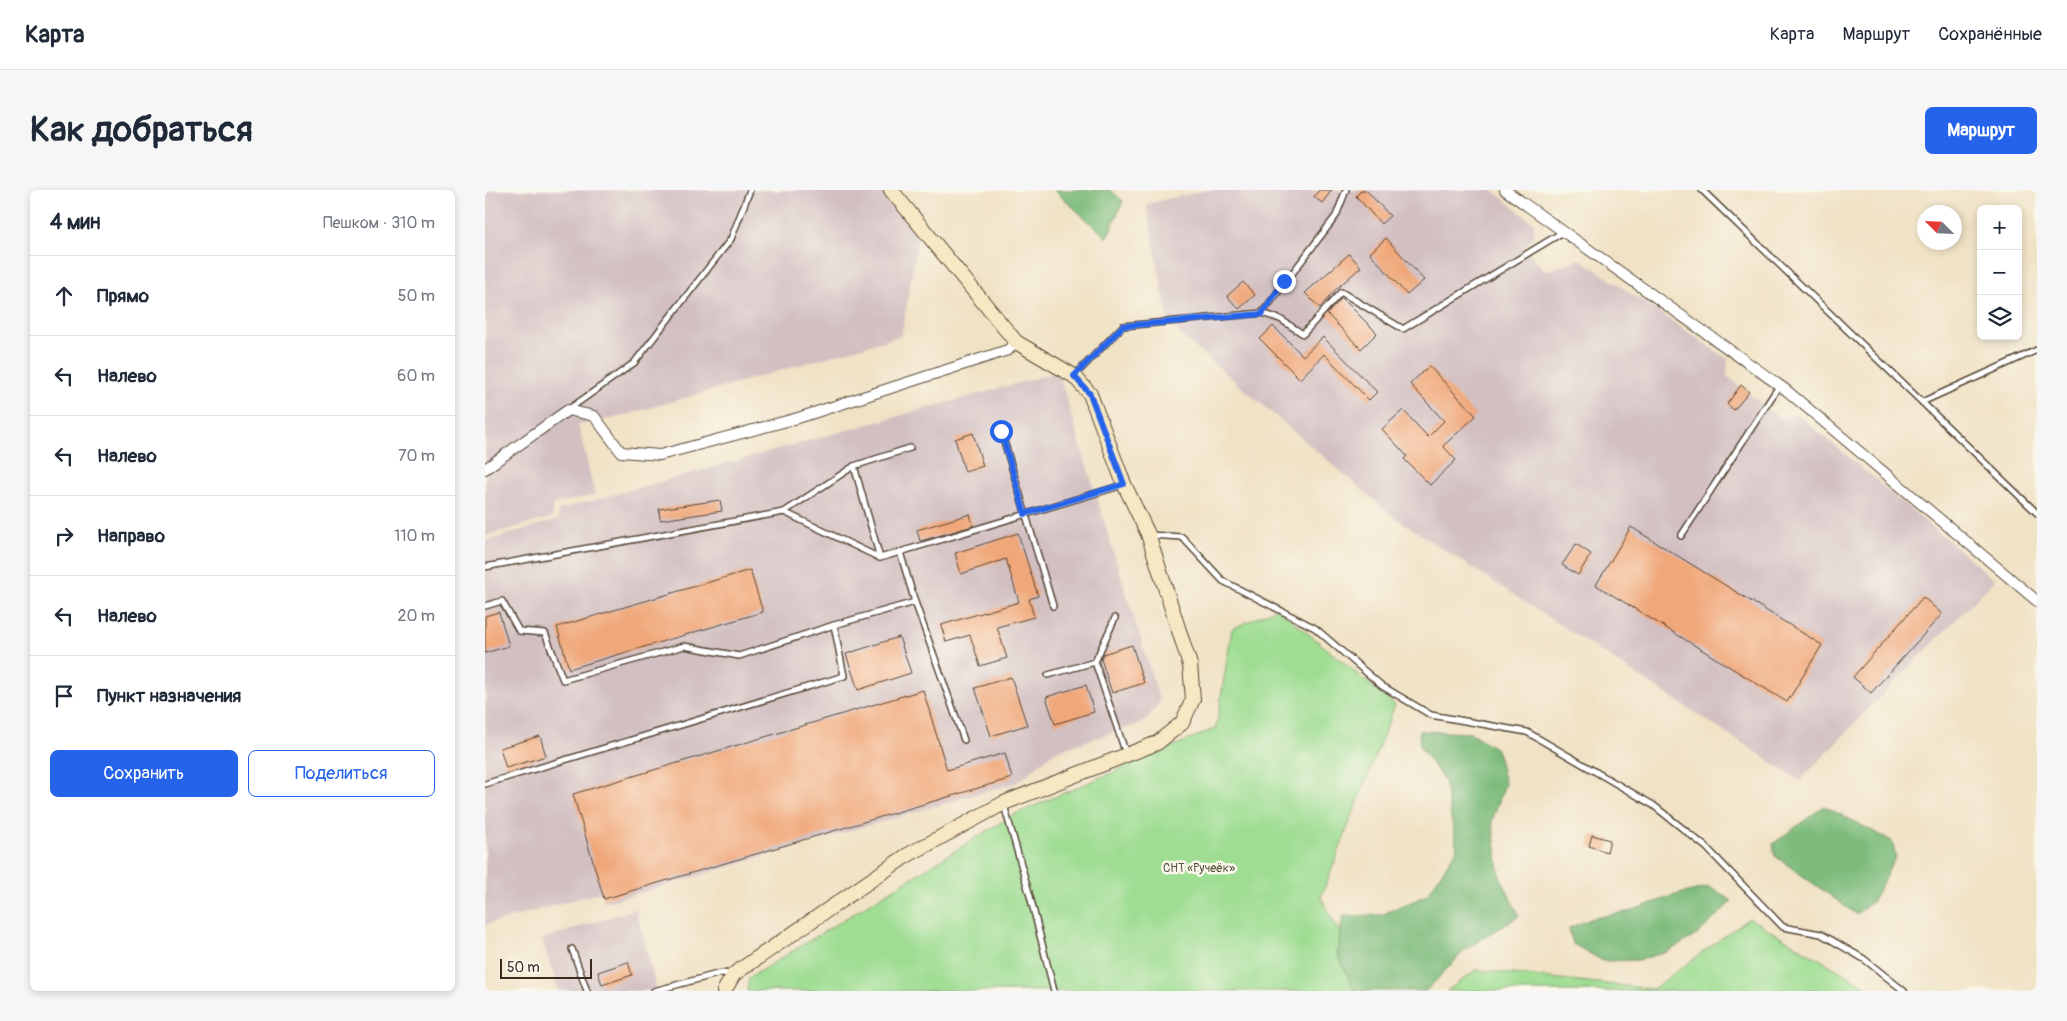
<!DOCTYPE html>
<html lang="ru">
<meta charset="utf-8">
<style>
:root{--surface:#fff;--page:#f6f6f7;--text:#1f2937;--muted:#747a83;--line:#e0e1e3;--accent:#2563eb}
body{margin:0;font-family:Pangolin,sans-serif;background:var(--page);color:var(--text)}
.controls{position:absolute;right:15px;top:15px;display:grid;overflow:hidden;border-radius:8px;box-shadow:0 2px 8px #0003}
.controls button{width:45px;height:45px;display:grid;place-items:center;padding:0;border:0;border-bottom:1px solid var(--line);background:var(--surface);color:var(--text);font:25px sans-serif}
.compass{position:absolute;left:1432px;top:15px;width:45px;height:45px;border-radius:50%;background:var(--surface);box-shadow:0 2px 8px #0003;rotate:294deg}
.scale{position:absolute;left:15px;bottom:12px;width:92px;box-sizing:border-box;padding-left:5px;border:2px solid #3b2a1e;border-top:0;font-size:14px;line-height:18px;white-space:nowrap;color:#3b2a1e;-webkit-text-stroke:4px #fbf7ec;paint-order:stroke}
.stop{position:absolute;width:15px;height:15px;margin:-11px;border:4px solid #2563eb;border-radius:50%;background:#fff}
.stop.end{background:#2563eb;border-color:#fff;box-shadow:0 1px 5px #0008}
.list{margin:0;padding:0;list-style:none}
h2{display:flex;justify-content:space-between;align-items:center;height:65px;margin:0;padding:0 20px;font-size:21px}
h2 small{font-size:16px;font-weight:400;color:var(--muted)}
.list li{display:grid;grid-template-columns:32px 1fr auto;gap:15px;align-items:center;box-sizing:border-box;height:80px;padding:0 20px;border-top:1px solid var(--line)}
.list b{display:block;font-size:19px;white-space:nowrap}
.list em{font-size:16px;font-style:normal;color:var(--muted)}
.actions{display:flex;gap:10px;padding:15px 20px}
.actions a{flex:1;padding:11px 0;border:1px solid var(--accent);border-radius:8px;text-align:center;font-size:18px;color:var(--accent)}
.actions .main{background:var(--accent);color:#fff}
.icon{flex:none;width:28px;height:28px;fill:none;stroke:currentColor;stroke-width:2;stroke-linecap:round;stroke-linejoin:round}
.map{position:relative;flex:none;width:1552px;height:801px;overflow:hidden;border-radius:8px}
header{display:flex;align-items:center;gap:30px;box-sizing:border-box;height:70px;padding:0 25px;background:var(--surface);border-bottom:1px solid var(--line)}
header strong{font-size:24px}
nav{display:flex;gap:28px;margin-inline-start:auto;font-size:18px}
.intro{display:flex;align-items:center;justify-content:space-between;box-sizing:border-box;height:120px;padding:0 30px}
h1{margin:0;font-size:35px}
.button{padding:12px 22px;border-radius:8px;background:var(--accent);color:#fff;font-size:18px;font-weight:700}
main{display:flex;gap:30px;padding:0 30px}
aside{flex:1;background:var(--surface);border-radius:8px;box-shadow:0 2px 8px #0003}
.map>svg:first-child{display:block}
</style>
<header>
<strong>Карта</strong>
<nav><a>Карта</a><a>Маршрут</a><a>Сохранённые</a></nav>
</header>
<div class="intro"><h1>Как добраться</h1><a class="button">Маршрут</a></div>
<main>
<aside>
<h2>4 мин<small>Пешком · 310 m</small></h2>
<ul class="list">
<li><svg class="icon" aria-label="ahead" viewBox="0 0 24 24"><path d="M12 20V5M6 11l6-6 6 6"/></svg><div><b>Прямо</b></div><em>50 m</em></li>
<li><svg class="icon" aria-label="left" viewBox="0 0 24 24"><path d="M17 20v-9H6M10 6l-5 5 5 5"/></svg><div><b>Налево</b></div><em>60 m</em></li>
<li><svg class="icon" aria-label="left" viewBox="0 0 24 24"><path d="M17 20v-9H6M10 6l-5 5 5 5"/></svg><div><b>Налево</b></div><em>70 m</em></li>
<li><svg class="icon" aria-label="right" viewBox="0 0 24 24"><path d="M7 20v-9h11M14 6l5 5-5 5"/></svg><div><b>Направо</b></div><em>110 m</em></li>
<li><svg class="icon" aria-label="left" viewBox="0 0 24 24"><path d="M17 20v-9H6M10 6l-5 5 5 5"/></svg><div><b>Налево</b></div><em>20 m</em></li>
<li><svg class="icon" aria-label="arrive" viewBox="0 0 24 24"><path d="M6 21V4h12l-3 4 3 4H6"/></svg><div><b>Пункт назначения</b></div></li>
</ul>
<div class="actions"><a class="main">Сохранить</a><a>Поделиться</a></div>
</aside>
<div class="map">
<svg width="1552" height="801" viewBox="0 0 1552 801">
<rect width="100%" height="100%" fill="#fbf7ec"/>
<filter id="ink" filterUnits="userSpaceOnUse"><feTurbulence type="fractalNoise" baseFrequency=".02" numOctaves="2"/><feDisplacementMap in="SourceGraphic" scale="10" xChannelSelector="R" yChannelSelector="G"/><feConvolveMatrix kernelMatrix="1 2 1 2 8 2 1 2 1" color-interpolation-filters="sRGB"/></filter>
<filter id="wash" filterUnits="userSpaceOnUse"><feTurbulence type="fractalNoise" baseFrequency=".0096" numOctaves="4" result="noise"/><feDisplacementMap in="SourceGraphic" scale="20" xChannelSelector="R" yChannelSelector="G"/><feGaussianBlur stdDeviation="1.12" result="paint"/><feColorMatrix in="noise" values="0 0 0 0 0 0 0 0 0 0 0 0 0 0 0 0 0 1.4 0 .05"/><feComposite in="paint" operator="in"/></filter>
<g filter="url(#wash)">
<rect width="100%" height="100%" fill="#f0e2c5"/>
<!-- industrial -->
<g fill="#d2bfc1">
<path d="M0,0H396L434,44L416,146L126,229L93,234L110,305L68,314V327L0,346Z"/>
<path d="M721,0H1007L1049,33V46L1040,57L1060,81L1095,69L1243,169L1242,186L1294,228L1312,224L1510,390L1391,511L1315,591L909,327L699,148L683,128L661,14Z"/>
<path d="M573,182L675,512L659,532L569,562L533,592L120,713L116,702L0,735V351L74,329L73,320Z"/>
<path d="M151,719L172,801H74L57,749Z"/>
</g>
<!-- green -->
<g fill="#9edd92" stroke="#6c8458">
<path d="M792,418L910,515L836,707L884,801H262L264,788L528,625L731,538L747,439Z"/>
<path d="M1264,728L1389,801H962L991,780L1168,799Z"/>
</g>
<!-- forest -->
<g fill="#7ebc7c" stroke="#5c734d">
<path d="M569,0H625L638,11L622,48Z"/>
<path d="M934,541L986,543L1012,559L1020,594L1007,631L1015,686L1034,726L981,759L941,801H869L852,763L858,726L896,725L942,705L972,659L959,590L935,557Z"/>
<path d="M1339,616L1407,651L1411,666L1388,711L1371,724L1290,666L1288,654Z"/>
<path d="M1224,697L1247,711L1213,744L1182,762L1153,770L1118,771L1088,754L1084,738L1108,728L1142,722L1190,705Z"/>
</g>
<g id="blocks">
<!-- building -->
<g fill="#f0a779">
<path d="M834,0H847L837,13L829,7Z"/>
<path d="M877,0H881L905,26L896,34L871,6Z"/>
<path d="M901,48L939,90L922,105L885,63Z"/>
<path d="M864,64L876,77L849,101L835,118L820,103Z"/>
<path d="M758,92L770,105L754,119L742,106Z"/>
<path d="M857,108L892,143L876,159L842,124Z"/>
<path d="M788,136L818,166L838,147L892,202L884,210L839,164L815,189L775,149Z"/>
<path d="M944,176L991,226L958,256L971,270L945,295L919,269L922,266L897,239L918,220L943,247L959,231L925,194Z"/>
<path d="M1256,195L1264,202L1249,220L1242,214Z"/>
<path d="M488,243L498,276L480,282L470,249Z"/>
<path d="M235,310L237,321L175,330L174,319Z"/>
<path d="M485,324L488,336L435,351L432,340Z"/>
<path d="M1146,337L1337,455L1302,512L1111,395Z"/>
<path d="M533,343L553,406L544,409L549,427L512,437L522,468L495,476L485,445L461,452L456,435L534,412L521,369L476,384L470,363Z"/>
<path d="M1091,354L1106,364L1093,385L1077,375Z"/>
<path d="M265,380L278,422L84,479L72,437Z"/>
<path d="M1438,407L1457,424L1386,503L1368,487Z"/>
<path d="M14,422L24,456L0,463V426Z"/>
<path d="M414,447L426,483L373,500L361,464Z"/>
<path d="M647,455L659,493L627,503L616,469L618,464Z"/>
<path d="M526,487L542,535L506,546L490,498Z"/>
<path d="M601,495L609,522L570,534L561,507Z"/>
<path d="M438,500L462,580L520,563L527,588L119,709L88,604Z"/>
<path d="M55,546L61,566L21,578L15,558Z"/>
<path d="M1107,645L1125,650L1122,662L1104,656Z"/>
<path d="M143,772L147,785L117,795L113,782Z"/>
</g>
</g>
</g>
<g filter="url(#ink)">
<use href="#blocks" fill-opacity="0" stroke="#564637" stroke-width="1"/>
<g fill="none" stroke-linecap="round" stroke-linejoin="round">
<!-- lane casing -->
<g stroke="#564637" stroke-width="8">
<g id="lane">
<path d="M1217,0L1552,323"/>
<path d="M777,123L851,26L861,0"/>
<path d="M590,185L638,136L777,123L795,129L818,144L856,102L918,139L1078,42"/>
<path d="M1437,212L1552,160"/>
<path d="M84,219L149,173L246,49L265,0"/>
<path d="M516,241L568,416"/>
<path d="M369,276L395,368"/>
<path d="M299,322L369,276L425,258"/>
<path d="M664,345L697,347L738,391L830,438L897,496L946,525L1042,542L1168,615L1221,657L1298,737L1336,744L1379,769L1419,801"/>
<path d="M1196,346L1294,196"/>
<path d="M0,377L299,322L395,368L638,295"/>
<path d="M430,412L479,550"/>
<path d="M0,416L17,411L34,441L60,443L78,490L199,456L254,466L349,435"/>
<path d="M630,428L610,472L641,564"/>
<path d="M563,485L610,472"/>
<path d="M0,594L359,486L349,435L430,412L415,362"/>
<path d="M519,615L545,706L569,801"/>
<path d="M87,759L102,801"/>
<path d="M169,801L236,783L248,784"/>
</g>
</g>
<!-- street casing -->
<g stroke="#564637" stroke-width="12">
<g id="street">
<path d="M1020,0L1301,200L1552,411"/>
<path d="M0,279L83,220L109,226L136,262L175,265L313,228L523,160L531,152"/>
</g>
</g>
<!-- secondary casing -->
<g stroke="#564637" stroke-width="16">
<path id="secondary" d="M239,801L249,784L421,666L519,613L672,553L697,533L708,509L705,475L663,344L639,294L605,204L589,186L531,152L406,0"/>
</g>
<!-- lane -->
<use href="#lane" stroke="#fff" stroke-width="5"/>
<!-- street -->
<use href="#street" stroke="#fff" stroke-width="10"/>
<!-- secondary -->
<use href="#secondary" stroke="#f7e8c3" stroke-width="14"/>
</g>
</g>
<g fill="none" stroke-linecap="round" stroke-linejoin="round" filter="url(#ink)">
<!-- route -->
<path stroke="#2563eb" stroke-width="6" d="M516,241L540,324L639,294L605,204L589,186L638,136L777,124L799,91"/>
</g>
<g text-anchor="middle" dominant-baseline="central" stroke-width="5" stroke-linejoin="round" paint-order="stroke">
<!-- park labels -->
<g font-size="12" fill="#54573b" stroke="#fbf7ec">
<text x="714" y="678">СНТ «Ручеёк»</text>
</g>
</g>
</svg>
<div class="controls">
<button>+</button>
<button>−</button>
<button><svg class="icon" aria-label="layers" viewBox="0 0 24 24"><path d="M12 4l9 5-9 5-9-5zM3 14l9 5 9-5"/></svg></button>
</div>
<svg class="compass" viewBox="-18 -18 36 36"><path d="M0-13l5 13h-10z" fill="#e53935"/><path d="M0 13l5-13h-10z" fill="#747a83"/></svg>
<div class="scale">50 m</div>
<div class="stop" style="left:516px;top:241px"></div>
<div class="stop end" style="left:799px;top:91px"></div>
</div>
</main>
